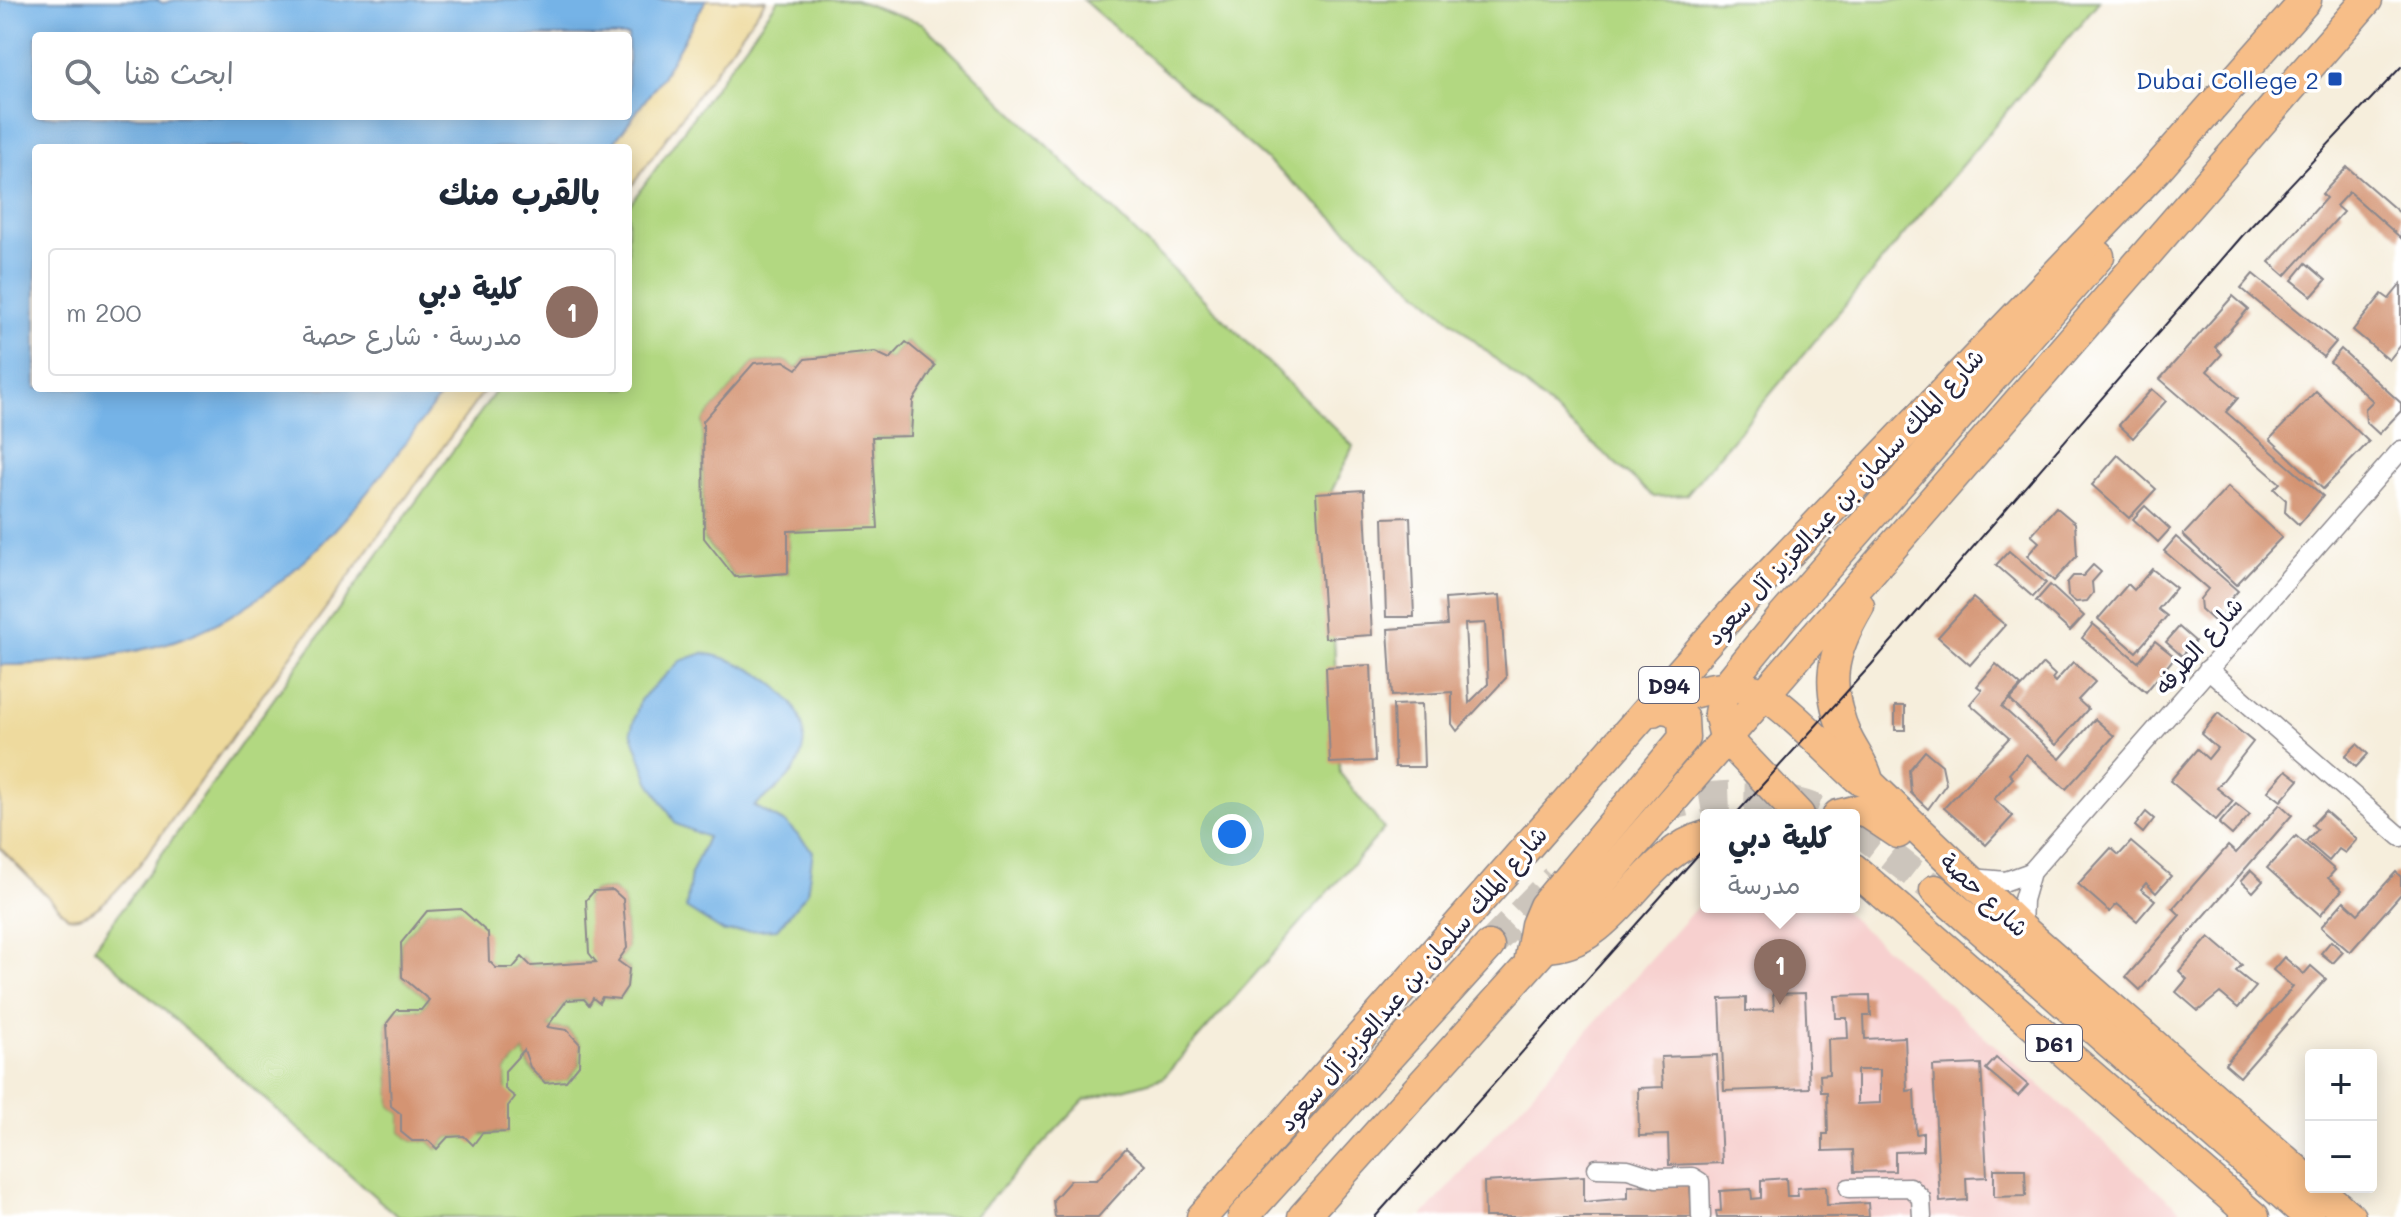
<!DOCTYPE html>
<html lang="ar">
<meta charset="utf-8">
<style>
:root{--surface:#fff;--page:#f6f6f7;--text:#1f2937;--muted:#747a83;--line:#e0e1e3;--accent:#b5179e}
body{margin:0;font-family:Mali,"Playpen Sans Arabic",sans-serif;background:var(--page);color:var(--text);direction:rtl}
.controls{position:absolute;right:24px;bottom:24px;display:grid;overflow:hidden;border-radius:8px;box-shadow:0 4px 20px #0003}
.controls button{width:72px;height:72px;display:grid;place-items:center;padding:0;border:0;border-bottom:2px solid var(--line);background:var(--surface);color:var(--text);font:40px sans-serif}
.you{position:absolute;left:1232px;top:834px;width:28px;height:28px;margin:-20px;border:6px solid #fff;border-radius:50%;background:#1a73e8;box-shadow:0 0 0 12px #1a73e833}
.badge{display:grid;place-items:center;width:52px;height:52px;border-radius:50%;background:var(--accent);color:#fff;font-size:26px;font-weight:700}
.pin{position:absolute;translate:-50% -66px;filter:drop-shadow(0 2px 4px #0008)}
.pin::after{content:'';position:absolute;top:42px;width:28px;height:24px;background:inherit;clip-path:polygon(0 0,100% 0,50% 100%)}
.popup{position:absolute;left:1700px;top:809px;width:160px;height:104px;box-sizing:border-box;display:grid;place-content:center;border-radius:8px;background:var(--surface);filter:drop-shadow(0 2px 6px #0005);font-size:26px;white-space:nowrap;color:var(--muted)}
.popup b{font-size:30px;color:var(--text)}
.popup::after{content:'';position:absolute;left:50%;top:100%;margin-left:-16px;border:16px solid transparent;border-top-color:var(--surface)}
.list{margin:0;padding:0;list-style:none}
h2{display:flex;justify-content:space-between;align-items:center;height:104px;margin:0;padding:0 32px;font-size:34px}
h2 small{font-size:26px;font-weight:400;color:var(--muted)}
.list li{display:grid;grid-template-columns:52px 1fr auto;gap:24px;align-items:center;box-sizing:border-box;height:128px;margin:0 16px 16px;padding:0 16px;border:2px solid var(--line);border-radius:8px}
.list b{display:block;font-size:30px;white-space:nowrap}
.list p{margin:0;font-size:26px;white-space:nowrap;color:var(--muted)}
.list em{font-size:26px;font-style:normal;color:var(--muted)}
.icon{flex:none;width:44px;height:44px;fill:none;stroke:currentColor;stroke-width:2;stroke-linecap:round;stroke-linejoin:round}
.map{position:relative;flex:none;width:2401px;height:1217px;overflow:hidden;direction:ltr}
.search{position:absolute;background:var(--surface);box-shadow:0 4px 20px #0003;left:32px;top:32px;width:600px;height:88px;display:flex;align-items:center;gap:20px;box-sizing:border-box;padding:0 28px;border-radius:8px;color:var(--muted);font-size:30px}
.panel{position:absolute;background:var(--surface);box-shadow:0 4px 20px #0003;left:32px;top:144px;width:600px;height:248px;border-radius:8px;direction:rtl}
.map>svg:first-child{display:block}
</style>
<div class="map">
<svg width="2401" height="1217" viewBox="0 0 2401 1217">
<rect width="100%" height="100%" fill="#fff"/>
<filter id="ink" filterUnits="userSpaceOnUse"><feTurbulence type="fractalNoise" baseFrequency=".0125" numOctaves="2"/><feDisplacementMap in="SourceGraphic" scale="16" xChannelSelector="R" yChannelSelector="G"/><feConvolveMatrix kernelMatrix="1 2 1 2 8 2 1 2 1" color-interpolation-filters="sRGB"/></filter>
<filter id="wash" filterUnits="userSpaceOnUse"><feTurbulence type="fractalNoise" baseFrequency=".006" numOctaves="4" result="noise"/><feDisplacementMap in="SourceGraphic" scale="32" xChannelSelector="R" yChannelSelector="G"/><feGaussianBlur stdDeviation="1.8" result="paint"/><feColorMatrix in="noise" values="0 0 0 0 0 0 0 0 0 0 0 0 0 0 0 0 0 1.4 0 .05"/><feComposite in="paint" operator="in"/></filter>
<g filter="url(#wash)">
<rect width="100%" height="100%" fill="#f6eedc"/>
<!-- built -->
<path fill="#f7d0cf" d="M1706,904V907H1839L2188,1217H1422L1696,908Z"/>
<!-- green -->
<g fill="#b2d881" stroke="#6a7d5e" stroke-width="2" fill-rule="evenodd">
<path d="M778,0H855L922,23L1353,446L1328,499L1340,773L1384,829L1163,1078L1084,1100L974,1217H398L94,948L498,388H628V207ZM906,342L935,366L913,401L911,436L872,437L877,527L788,531V573L735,577L704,539L703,421L754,363L784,361L797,369L805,359L875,352L890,359ZM777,789L754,806L787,824L691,874L707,837ZM613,890L623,899L627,948L618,961L629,969L627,987L619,999L602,997L599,1003L593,998L589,1005L584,999L567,1000L547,1027L567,1030L580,1044L579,1065L567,1080L545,1083L530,1068L524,1050L505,1071L507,1132L448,1137L437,1149L429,1141H412L401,1132V1114L391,1106L387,1023L397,1010H421L429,1000L402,977L401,943L427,911L461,909L489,961L496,968H513L522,957L531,966L596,962L586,900L594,891Z"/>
<path d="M1083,0H2100L1686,495L1654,497Z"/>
</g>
<!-- sand -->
<g fill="#eeda9e" stroke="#887e6c" stroke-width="2">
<path d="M706,0H766L628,191V148H610L662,77Z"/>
<path d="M446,388H486L139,865C123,882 95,922 68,917L0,848V665C237,665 315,566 446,388Z"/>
</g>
<!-- water -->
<g fill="#74b3e7" stroke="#4b6a91" stroke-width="2" fill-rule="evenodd">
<path d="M0,0H157L163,3L175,0H706L662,77L610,148H36V388H446C373,487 296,601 174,641C124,657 70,661 18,665H0ZM36,36H628V116H36Z"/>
<path d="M703,653C751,661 825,702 798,763C790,781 769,794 754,806L787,824L813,851L807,893L777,929L724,932L686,908L691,874L707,837L676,824L649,781L631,731L640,700L680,661Z"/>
</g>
<g id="blocks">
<!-- building -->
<g fill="#d49473" fill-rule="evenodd">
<path d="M2347,167L2401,214V238L2349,192L2336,206L2343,212L2285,276L2269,262L2326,198L2322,194Z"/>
<path d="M2306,263L2326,280L2312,296L2292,280Z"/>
<path d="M2253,274L2336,342L2323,357L2241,288Z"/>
<path d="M2401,284V345L2389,360L2353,330L2382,294L2389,299Z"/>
<path d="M2233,296L2248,309L2215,347L2222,354L2207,371L2238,398L2226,412L2323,496L2299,525L2285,512L2286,500L2274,489L2280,483L2160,379Z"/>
<path d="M906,342L935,366L913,401L911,436L872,437L878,528L788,531V573L735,577L704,538L703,421L754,363L784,361L797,369L805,359L875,352L890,359Z"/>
<path d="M2341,349L2401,403V411L2379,434L2366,422L2365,409L2373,401L2330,362Z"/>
<path d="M2152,389L2166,401L2133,438L2119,425Z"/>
<path d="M2316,391L2369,442L2323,489L2270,439Z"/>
<path d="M2118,455L2156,489L2129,518L2092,485Z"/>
<path d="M2228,487L2282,537L2236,585L2183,535Z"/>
<path d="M1364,490L1372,635L1325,638L1316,493Z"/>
<path d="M2145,506L2170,529L2158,542L2133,519Z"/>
<path d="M2056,507L2075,523L2077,556L2054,581L2027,556L2039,542L2031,535Z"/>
<path d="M1410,517L1414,617H1386L1383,518Z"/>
<path d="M2176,537L2238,591L2226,604L2224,614L2213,620L2201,609L2200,599L2208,589L2164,551Z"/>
<path d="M2009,551L2046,583L2033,597L1996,565Z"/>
<path d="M2093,565L2101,572L2092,582L2093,593L2087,601L2076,602L2068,596L2067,583L2073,576H2083Z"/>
<path d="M2152,569L2176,588L2158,609L2167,616L2136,652L2098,619L2128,584L2134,590Z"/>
<path d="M2050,585L2084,616L2070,631L2036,601Z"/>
<path d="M1500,595L1506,678L1457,731L1452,724V692L1392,696L1388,629L1447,625L1445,599ZM1485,623L1488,684L1469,703L1465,624Z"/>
<path d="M1973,598L2005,625L1970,665L1938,637Z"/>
<path d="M2093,624L2138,662L2155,641L2175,657L2146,692L2082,638Z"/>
<path d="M2179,627L2195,641L2182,656L2166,642Z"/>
<path d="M2073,662L2095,682L2078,700L2088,709L2056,745L2010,700L2043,664L2055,675L2052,679L2055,682Z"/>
<path d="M1996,664L2021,686L2002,707L2060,759L2095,719L2114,736L2066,789L2026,754L2009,774L2013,778L1994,799L2013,816L1986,845L1944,808L2009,738L1970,704L1982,690L1977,686Z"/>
<path d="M1371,665L1375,761L1330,763L1326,667Z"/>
<path d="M1422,704L1424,767H1395L1393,705Z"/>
<rect x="1895" y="706" width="10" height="24"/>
<path d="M2218,713L2253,742L2217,788L2233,801L2216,820L2170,781L2197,749L2208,759L2217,748L2201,734Z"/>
<path d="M2357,744L2368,754L2356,767L2345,756Z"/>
<path d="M1925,751L1942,765L1946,784L1928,809L1911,793L1909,770Z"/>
<path d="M2286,770L2299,780L2281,801L2268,791Z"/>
<path d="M2236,804L2250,815L2232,835L2219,824Z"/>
<path d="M2280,804L2292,815L2140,990L2126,977L2180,915L2173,908L2228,846L2236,853Z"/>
<path d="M2325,811L2357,839L2345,853L2339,849L2329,861L2306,841L2317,829L2312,825Z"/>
<path d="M2146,812L2154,819L2143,833L2135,826Z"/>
<path d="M2296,836L2335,870L2328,878L2342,890L2320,915L2267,868Z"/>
<path d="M2131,842L2171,876L2156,893L2146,883L2141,889L2155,900L2137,921L2117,904L2110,912L2078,884L2111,848L2119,855Z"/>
<path d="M2251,870L2263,881L2253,892L2241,881Z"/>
<path d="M2396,872L2401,877V894L2350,952L2321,927L2344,901L2358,914Z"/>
<path d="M613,890L623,899L627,948L618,961L629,969L627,987L619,999L602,997L599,1003L593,998L589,1005L584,999L567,1000L547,1027L567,1030L580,1044L579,1065L566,1081L545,1083L530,1067L524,1050L505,1071V1089L515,1097L508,1106V1132L482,1133L473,1145L464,1136L448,1137L437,1149L429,1141H412L401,1132V1114L391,1106L387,1023L397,1010H421L429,1000L402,977L401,943L427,911L461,909L488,933L489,961L496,968H513L522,957L531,966L596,962L589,953L586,900L594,891Z"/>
<path d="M2209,937L2242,965L2236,971L2256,987L2238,1008L2220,993L2198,1011L2176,992L2187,979L2179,971Z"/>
<path d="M2331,941L2343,952L2333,963L2321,953Z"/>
<path d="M2284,957L2304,974L2311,966L2326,979L2240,1077L2225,1064L2293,987L2273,970Z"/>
<path d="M1805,993L1809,1088L1724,1091L1720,999L1746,998V1011L1774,1010L1773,994Z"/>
<path d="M1870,995L1871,1016H1864L1865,1039L1905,1037L1907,1091L1914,1090L1916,1134L1923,1133V1151L1895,1152V1171L1854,1172L1853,1150L1823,1151V1134H1828L1827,1092H1821L1820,1075L1829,1074L1828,1039L1848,1038L1847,1018H1836L1835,996ZM1857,1070H1880V1103L1857,1104Z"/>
<path d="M1717,1055L1722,1163L1669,1165L1668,1135L1639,1136L1638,1088L1663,1087L1661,1057Z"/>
<path d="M1996,1058L2028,1085L2018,1096L1986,1069Z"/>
<path d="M1981,1064L1987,1177L1966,1178L1967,1200L1940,1202L1933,1066Z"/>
<path d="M1126,1148L1145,1165L1098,1217H1055L1053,1200L1071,1180H1097Z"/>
<path d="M1994,1169H2025L2026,1196L1994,1197Z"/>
<path d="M1584,1176V1202L1628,1198V1186L1690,1184L1692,1217H1485L1484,1182Z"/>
<path d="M1786,1178L1787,1196H1798L1797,1188L1826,1186L1827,1205L1868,1203L1869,1217H1717L1716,1211H1721L1720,1191L1751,1189L1752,1199L1761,1198V1180Z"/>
</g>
</g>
</g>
<g filter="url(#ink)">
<use href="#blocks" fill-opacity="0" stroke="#8c888c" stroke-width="2"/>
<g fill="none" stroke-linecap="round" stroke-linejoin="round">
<!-- primary-tunnel -->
<g stroke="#ccc5bc" stroke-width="30" stroke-dasharray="30 15" stroke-linecap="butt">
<path d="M1656,810C1711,790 1776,790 1829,815"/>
<path d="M1854,827L1935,890"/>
<path d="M1489,946L1555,879"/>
</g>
<!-- street casing -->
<g stroke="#8c888c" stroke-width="21">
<g id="street">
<path d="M2208,669L2401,837"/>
<path d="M1972,878L2006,881L2031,872"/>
<path d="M2022,929L2023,900L2031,872L2401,450"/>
<path d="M1597,1168L1628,1169L1656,1178L1692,1177L1700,1182L1701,1217"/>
<path d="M1849,1188L1910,1187L1921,1198L1922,1217"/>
</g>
</g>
<!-- primary casing -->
<g stroke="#8c888c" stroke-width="33">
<g id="primary">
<path d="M1859,606C1831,653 1824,686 1847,738C1853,751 1863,763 1867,777"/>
<path d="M1653,711C1680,693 1730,678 1761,693C1784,704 1836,759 1859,779L1868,782L2022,929L2311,1183"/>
<path d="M1799,815L1725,737L1719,713L1724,689L1781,619L2099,256"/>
<path d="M1838,815L1862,809L1898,833"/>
<path d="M1854,869L2254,1217"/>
<path d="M1935,890L2309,1217"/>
<path d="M1545,947C1615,946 1640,854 1706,836"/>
<path d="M1529,964L1536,925L1544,906L1684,738L1683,719L1673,710L1658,707"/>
<path d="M2316,1187L2350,1217"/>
<path d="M1202,1217L1736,609L2155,171L2306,0"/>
<path d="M1243,1217L1489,946"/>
<path d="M1303,1217L1539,954L2367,0"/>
</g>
</g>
<!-- street -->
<use href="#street" stroke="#fff" stroke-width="18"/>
<!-- primary -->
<use href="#primary" stroke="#f7be88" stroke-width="30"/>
<!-- tram -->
<g stroke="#22223b" stroke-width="2">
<path d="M1735,815L1871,665L2243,235L2401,67"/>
<path d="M1375,1217L1706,846"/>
</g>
</g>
</g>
<!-- markers -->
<rect fill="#1a4fb4" stroke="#fff" stroke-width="3" x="2327" y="71" width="16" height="16" rx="4"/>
<g text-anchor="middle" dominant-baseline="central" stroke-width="7" stroke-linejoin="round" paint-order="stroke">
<!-- shield labels -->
<g fill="#fff" stroke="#646476" stroke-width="2">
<rect x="1639" y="667" width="60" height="36" rx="6"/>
<rect x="2026" y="1025" width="56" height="36" rx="6"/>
</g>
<g font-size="22" font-weight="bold" fill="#22223b">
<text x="1669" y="685">D94</text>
<text x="2054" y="1043">D61</text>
</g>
<!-- transit labels -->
<g font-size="24" fill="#164399" stroke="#fff" text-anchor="end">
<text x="2319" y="79">Dubai College 2</text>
</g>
<!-- street labels -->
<g font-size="24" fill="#22223b" stroke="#fff">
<text transform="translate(1844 496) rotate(-47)">شارع الملك سلمان بن عبدالعزيز آل سعود</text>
<text transform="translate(2198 645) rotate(-49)">شارع الطرفه</text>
<text transform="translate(1985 894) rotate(43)">شارع حصة</text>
<text transform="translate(1412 978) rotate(-49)">شارع الملك سلمان بن عبدالعزيز آل سعود</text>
</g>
</g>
</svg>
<div class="controls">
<button>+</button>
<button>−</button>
</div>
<div class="you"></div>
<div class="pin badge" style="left:1780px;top:1005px;background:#8d6e63">1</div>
<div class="popup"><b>كلية دبي</b>مدرسة</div>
<div class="search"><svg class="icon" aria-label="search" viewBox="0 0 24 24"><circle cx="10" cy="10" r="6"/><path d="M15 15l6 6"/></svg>ابحث هنا</div>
<section class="panel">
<h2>بالقرب منك<small></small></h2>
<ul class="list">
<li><span class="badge" style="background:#8d6e63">1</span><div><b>كلية دبي</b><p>مدرسة · شارع حصة</p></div><em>200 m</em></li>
</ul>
</section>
</div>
